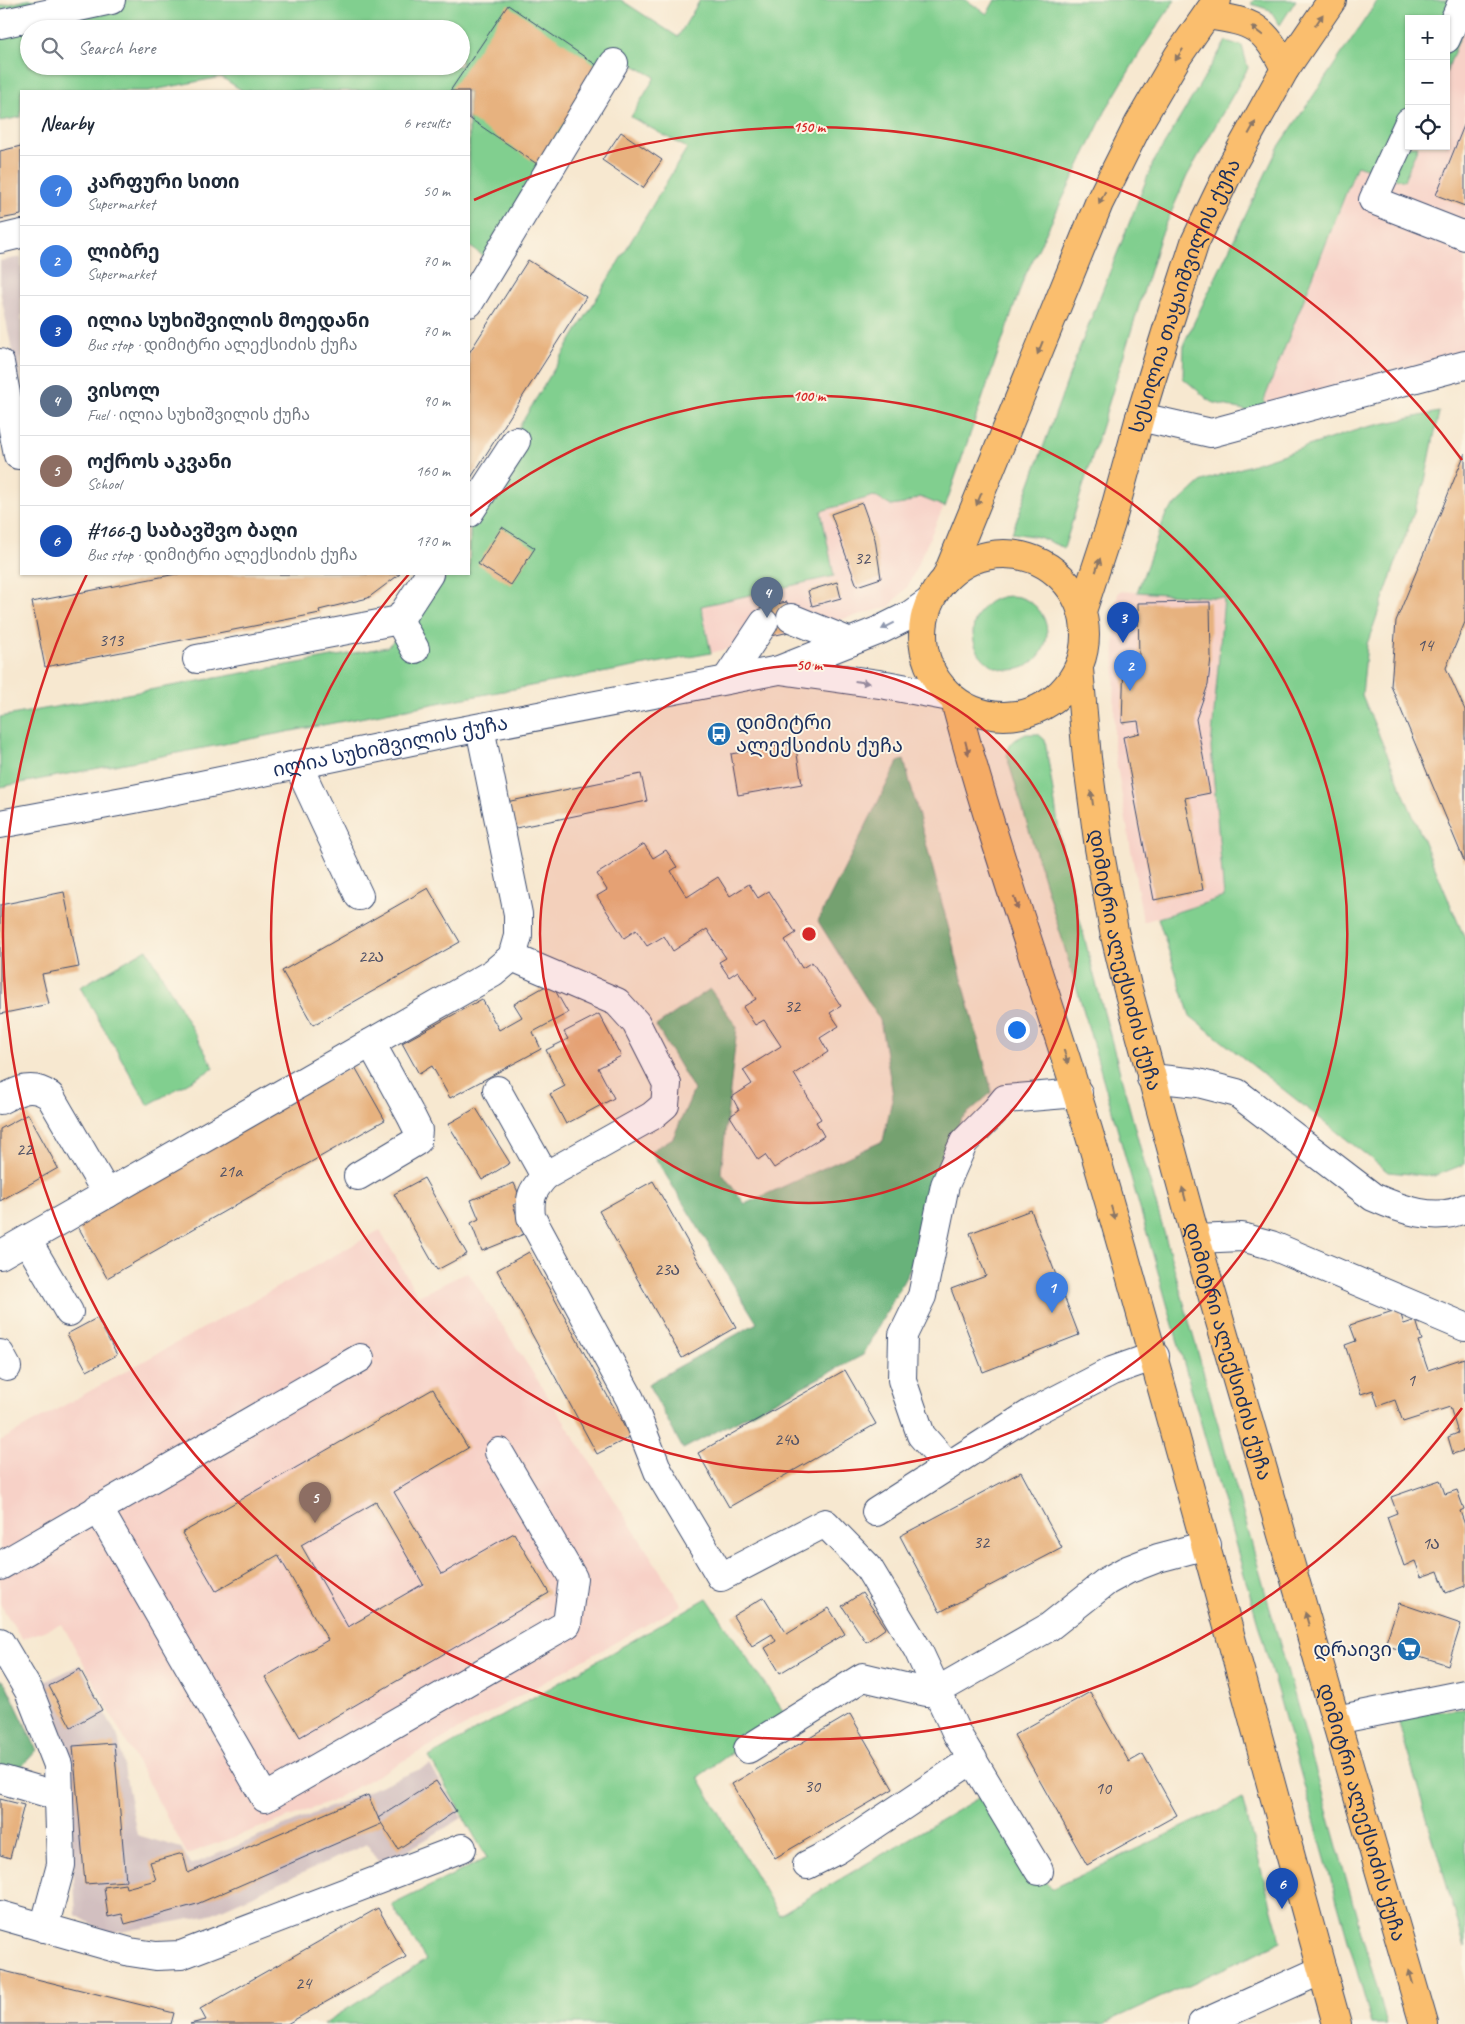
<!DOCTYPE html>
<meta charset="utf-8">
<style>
:root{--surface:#fff;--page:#f6f6f7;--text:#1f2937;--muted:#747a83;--line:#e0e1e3;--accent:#ea580c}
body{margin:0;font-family:Caveat,"Noto Sans Georgian",sans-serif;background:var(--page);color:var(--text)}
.controls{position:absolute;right:15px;top:15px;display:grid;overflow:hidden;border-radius:0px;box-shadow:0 1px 4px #0004}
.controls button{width:45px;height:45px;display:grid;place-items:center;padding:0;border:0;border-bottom:1px solid var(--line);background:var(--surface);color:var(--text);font:25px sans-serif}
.you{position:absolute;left:1016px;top:1029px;width:18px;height:18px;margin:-12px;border:4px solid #fff;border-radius:50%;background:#1a73e8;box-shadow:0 0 0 8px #1a73e833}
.badge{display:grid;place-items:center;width:32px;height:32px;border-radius:50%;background:var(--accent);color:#fff;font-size:16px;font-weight:700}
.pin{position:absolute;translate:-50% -41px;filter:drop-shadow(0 1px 2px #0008)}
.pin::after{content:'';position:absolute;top:26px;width:18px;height:15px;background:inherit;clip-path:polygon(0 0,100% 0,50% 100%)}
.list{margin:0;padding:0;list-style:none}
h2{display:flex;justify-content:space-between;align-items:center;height:65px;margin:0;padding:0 20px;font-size:21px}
h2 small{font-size:16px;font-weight:400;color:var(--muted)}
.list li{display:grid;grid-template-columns:32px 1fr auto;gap:15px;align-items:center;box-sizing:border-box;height:70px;padding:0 20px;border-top:1px solid var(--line)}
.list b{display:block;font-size:19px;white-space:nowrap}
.list p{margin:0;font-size:16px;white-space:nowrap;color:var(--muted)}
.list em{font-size:16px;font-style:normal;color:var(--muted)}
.icon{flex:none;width:28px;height:28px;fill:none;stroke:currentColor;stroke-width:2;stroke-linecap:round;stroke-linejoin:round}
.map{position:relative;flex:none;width:1465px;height:2024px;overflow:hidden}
.search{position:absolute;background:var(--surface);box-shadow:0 1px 4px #0004;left:20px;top:20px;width:450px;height:55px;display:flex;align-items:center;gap:12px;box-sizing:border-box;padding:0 18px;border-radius:28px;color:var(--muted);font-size:19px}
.panel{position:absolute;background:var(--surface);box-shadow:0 1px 4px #0004;left:20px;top:90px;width:450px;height:485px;border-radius:0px}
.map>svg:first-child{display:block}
</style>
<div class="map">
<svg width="1465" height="2024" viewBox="0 0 1465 2024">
<rect width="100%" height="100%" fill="#fcf5e5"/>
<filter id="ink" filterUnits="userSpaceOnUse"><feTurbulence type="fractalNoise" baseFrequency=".02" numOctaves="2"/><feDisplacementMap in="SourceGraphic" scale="10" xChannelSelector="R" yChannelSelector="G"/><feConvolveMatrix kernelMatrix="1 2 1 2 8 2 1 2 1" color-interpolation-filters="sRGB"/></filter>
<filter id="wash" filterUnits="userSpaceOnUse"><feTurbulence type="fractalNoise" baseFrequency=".0096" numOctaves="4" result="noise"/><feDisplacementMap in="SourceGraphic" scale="20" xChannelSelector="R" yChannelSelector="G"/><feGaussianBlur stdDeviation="1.12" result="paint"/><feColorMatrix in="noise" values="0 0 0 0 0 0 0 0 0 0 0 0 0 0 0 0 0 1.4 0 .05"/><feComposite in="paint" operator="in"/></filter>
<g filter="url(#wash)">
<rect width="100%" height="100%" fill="#f7e8d0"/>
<!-- built -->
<g fill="#f7d1c7">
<path d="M1465,24V355L1268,416L1263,401L1358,165L1404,181L1418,146H1446V73Z"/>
<path d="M874,496L891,506L904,504L920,497L944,506L908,586L889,607L711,653L701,606L834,576L821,511Z"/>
<path d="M1119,591L1224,598L1211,748L1224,897L1143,922L1114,748L1115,604Z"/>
<path d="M380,1230L418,1296L468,1272L682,1605L328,1803L187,1854L62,1624L22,1639L0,1604V1441Z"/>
</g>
<!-- industrial -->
<g fill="#d2bfc0">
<path d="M21,257V395L0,290V261Z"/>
<path d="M80,1665L118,1737L137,1835L181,1848L191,1865L430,1765L462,1818L381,1866L367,1844L206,1916L109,1934L76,1915L66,1744L42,1683Z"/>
</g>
<!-- green -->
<g fill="#81cf8f" stroke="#4e7f76" fill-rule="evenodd">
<path d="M27,0H621L678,37L700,0H966L987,14L995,0H1175L1142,49L1107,108L1024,278L945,507L920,497L904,504L891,506L874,496L821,511L834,576L701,606L711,653L443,702L0,787V717L387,647L419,615L448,574H469L471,507L687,148L631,117L655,77L626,61L484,256L469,246V91H243L221,77L148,91H21V117L0,121V6ZM29,29H461V66H29Z"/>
<path d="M1254,0H1296L1280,25L1270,10L1251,4Z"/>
<path d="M1378,0H1465V24L1446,73V19H1409V146H1418L1404,181L1357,165L1264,400L1268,416L1211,402L1183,378L1184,343L1278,148Z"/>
<path d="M1226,41L1242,46L1248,68L1187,176L1160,238L1064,548L1039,537L1012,533L1076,357L1153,163Z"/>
<path d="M1439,412L1425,481L1367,644L1362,695L1465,939V1164L1434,1176L1388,1172L1190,1016L1158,918L1224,897L1211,748L1224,598L1137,592L1166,514L1202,481L1363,428Z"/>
<circle cx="1010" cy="633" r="37"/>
<path d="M1026,734H1038L1045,740L1062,849L1092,968L1140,1147L1387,2024H1372L1084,1012L1007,757C1008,743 1014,740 1026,734Z"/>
<path d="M147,949L214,1068L148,1105L80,987Z"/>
<path d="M707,1598L785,1714L698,1777L779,1915L987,1793L1052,1889L1242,1799L1281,1942L1103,2024H323L426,1960L392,1905L487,1858L429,1757Z"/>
<path d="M1465,1708V1947L1397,1717L1427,1711Z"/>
</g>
<!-- forest -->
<g fill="#68b27a" stroke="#42706c">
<path d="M904,760L992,1092L961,1119L937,1173L920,1251L863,1355L683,1449L648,1384L757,1323L651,1151L673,1138L694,1090L656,1026L710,989L737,1027L721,1172L745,1204L883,1141L893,1095L880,1020L818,921L898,762Z"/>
<path d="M0,1679L6,1684L37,1750L15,1774L0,1768Z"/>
</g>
<g id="blocks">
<!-- building -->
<g fill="#e7b27f" fill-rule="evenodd">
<path d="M508,5L601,68L537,164L469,118V91H450Z"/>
<path d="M1465,123V206L1436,195Z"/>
<path d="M621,132L662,160L643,188L602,160Z"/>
<path d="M21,146V215L0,219V151Z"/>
<path d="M528,260L586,297L469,481V353Z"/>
<path d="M1465,453V622L1446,668L1465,710V863L1391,686L1396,621Z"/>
<path d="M862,503L875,539L881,578L857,586L831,514Z"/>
<path d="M502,527L535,548L511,585L478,564Z"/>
<path d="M176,574H400L368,598L319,610L320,613L45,667L32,602Z"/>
<path d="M837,582L841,598L812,606L808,591Z"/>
<path d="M787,602L794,631L767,637L761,607Z"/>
<path d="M1210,602L1211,657L1208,685L1196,719L1210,793L1185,798L1203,890L1154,900L1123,737L1140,733L1138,721L1122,723L1124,659H1139L1138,603Z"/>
<path d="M795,743L802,784L738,795L731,754Z"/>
<path d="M641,774L647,801L511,829L506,802Z"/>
<path d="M644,844L653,858L666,850L677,867L671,871L687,897L718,877L730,896L749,884L758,898L769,891L796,933L785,940L802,968L812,962L841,1006L830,1013L839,1026L820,1038L828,1052L794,1074L821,1119L816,1122L824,1136L774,1168L765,1155L758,1160L730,1116L739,1110L732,1097L752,1084L743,1070L781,1046L764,1020L755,1025L743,1007L756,999L738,971L729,977L719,962L726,958L707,929L673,951L664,936L647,946L636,930L624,938L597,896L607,890L597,874Z"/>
<path d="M428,888L460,942L313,1025L282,971Z"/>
<path d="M64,892L79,967L42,974L49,1004L0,1014V905Z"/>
<path d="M551,983L568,1013L533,1032L541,1049L450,1098L432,1066L419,1074L402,1043L482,999L499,1030L522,1017L514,1004Z"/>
<path d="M599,1014L621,1056L598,1068L614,1098L566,1124L550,1094L565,1086L546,1050L568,1039L564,1032Z"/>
<path d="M354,1065L385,1120L107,1278L76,1223Z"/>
<path d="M476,1108L510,1163L482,1180L448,1124Z"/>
<path d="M28,1114L58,1168L0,1201V1129Z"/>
<path d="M424,1178L467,1254L437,1270L394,1194Z"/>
<path d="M653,1181L736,1327L682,1358L599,1211Z"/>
<path d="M514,1183L522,1202L513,1205L524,1234L482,1251L471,1223L479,1219L471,1200Z"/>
<path d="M1031,1210L1079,1335L983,1372L951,1289L986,1276L970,1233Z"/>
<path d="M529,1252L630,1437L597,1454L497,1270Z"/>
<path d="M1399,1309L1404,1324L1416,1320L1422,1340L1418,1341L1428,1370L1464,1358L1465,1450L1453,1454L1448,1437L1458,1433L1450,1407L1403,1422L1395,1400L1378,1406L1373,1390L1361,1394L1345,1345L1356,1341L1350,1325Z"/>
<path d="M97,1318L117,1355L87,1371L67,1334Z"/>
<path d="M845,1370L876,1424L729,1507L698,1453Z"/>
<path d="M433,1389L468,1448L394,1492L442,1574L514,1533L549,1593L300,1737L265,1677L328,1640L278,1555L216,1591L182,1533ZM376,1502L423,1584L348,1627L301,1545Z"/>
<path d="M1021,1472L1062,1548L940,1612L900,1536Z"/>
<path d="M1440,1480L1445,1494L1457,1490L1464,1509L1460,1511L1465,1525V1586L1446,1593L1438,1571L1421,1577L1415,1561L1404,1566L1387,1517L1397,1513L1391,1497Z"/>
<path d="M862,1593L886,1628L866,1642L842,1606Z"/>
<path d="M764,1597L787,1634L829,1608L845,1634L780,1673L765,1648L776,1641L772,1634L752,1646L733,1616Z"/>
<path d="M1399,1603L1461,1624L1448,1665L1385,1645Z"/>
<path d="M80,1669L102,1710L71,1727L49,1686Z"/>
<path d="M1090,1692L1129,1762L1143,1754L1177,1815L1087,1865L1014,1735Z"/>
<path d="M850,1714L893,1789L775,1858L732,1784Z"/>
<path d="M114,1743L126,1881L85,1884L73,1746Z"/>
<path d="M436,1781L456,1811L398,1849L378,1818Z"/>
<path d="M368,1795L381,1824L197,1904L125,1924L122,1914L108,1917L104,1887L125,1884L126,1888L156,1880L150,1862L183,1853L188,1873Z"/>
<path d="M0,1799L24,1805L10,1858L0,1855Z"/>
<path d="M378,1908L406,1957L287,2024H190L206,2020L200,2009Z"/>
<path d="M0,1970L174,2013L171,2024H0Z"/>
</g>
</g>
</g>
<g filter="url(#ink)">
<use href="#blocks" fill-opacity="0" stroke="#3c4b6f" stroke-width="1"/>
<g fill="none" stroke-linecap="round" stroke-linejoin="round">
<!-- minor casing -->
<g stroke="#3c4b6f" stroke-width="30">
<g id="minor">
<path d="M0,24L111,0"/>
<path d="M1446,39L1463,0"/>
<path d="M1409,122L1373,200L1465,236"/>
<path d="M0,239L21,234"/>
<path d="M469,303L614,63"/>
<path d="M0,363L18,455"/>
<path d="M1140,417L1211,433L1465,365"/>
<path d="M469,513L516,441"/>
<path d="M791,618L850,642"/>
<path d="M399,620L429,574"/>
<path d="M197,659L399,620L415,649"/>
<path d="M780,670L886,685L950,697"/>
<path d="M726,680L764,623"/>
<path d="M298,765L359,896"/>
<path id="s1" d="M0,824L134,799L440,735L779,670L880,630L910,615L930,601"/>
<path d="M512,957L617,1002L636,1023L667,1084L665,1105L652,1116L545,1176C532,1191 529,1196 531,1217L630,1399L658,1471L721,1577L825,1523L868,1567L918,1650L957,1734L1039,1871"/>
<path d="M1151,1078L1198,1083L1237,1093L1373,1197C1400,1209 1437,1223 1465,1208"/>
<path d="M497,1090L545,1176"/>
<path d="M0,1100C19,1090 32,1083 50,1096L107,1194"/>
<path d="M358,1176L417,1141L418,1130L411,1116L371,1043"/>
<path d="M1196,1239L1242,1237L1271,1245L1465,1327"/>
<path d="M27,1240L69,1312"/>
<path d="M0,1255L493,973L512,957L518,936V914L480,728"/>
<path d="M0,1354L7,1367"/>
<path d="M948,1466L921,1435L902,1380L903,1335L922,1296L945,1185L964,1142L996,1110L1005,1099L1078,1093"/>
<path d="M98,1508L265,1798L567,1624L573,1578L499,1452"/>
<path d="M876,1512L1031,1413L1112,1371L1155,1356"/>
<path d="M0,1566L360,1358"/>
<path d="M0,1642L29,1691L58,1765L61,1865L44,1928"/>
<path d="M1336,1720L1465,1694"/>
<path d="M748,1749L863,1677L926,1692L937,1691L1049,1627L1107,1581L1127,1570L1158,1558L1207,1545"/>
<path d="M0,1779L58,1796"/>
<path d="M807,1865L837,1850L973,1759"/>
<path d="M0,1915L130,1952L156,1956L181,1955L462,1848"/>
<path d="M1202,2024L1322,1970"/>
</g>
</g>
<!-- major casing -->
<g stroke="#3c4b6f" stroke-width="30">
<g id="major">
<path d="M1207,15C1253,22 1265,26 1285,69"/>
<circle cx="1004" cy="635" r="81"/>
<path d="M946,578L1099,203L1139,123L1178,56L1217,0"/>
<path id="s2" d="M1082,611L1111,523L1140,417L1168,326L1195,242L1233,163L1285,69L1332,0"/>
<path id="s3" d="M1079,669L1087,758L1099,848L1114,931L1127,986L1196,1239L1424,2024"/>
<path d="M955,701C995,853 1050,1000 1094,1150C1179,1440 1256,1733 1337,2024"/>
</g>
</g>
<!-- minor -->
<use href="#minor" stroke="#fff" stroke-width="28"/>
<!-- major -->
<use href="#major" stroke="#fabe6e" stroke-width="28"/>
</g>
<!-- one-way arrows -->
<defs><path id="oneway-solid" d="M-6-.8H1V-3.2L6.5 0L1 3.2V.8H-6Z" transform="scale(1.25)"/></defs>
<g fill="#8a7666">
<use href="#oneway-solid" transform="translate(1319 20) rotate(-56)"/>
<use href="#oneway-solid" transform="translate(1257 31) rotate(-143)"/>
<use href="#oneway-solid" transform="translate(1179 55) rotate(123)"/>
<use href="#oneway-solid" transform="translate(1252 128) rotate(-61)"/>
<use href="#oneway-solid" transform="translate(1102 198) rotate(116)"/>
<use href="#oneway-solid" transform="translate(1040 348) rotate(112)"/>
<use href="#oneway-solid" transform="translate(979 499) rotate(112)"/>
<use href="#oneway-solid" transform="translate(1098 565) rotate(-72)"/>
<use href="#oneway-solid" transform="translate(967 748) rotate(76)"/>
<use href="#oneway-solid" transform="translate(1092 798) rotate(-98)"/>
<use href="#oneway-solid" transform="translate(1016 903) rotate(72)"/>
<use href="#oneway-solid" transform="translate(1066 1057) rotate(72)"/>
<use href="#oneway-solid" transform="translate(1184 1194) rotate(-105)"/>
<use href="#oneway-solid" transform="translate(1113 1213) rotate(74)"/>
<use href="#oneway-solid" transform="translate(1307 1619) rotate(-106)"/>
<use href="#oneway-solid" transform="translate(1411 1977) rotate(-106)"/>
</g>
<g fill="#8d97ae">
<use href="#oneway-solid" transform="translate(888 626) rotate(153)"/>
<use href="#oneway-solid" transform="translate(862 682) rotate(8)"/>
</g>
</g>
<!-- distance rings -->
<circle cx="809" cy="934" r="269" fill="#d62828" fill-opacity=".12"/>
<g fill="none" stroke="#d62828" stroke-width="2.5">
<circle cx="809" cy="934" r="269"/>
<path d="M470 516A538 538 0 1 1 409 574"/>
<path d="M1462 1408A807 807 0 0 1 87 574M474 200A807 807 0 0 1 1462 460"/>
</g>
<!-- icons -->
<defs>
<g id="bus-disc" transform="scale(1.25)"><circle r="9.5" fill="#1f6fb2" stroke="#fcf5e5"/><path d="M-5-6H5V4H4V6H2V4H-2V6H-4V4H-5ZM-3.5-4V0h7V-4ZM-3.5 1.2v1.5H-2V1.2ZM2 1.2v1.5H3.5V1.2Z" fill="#fff"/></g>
<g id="supermarket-disc" transform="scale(1.25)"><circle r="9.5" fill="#1f6fb2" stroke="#fcf5e5"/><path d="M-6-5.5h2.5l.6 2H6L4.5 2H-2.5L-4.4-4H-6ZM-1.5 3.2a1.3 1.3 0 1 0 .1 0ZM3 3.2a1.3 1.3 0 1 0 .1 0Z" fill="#fff"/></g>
</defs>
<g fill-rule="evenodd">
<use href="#bus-disc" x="719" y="734"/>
<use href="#supermarket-disc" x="1409" y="1649"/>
</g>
<g text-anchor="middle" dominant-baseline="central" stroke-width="4" stroke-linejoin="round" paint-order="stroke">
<!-- number labels -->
<g font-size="18" fill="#4e5066">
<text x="862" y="558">32</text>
<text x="111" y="640">313</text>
<text x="1425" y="645">14</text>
<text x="371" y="956">22ა</text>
<text x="792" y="1006">32</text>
<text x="24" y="1149">22</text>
<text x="230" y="1171">21a</text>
<text x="667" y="1269">23ა</text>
<text x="1411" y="1380">1</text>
<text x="787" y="1439">24ა</text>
<text x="981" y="1542">32</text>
<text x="1431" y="1543">1ა</text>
<text x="812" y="1786">30</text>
<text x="1103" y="1788">10</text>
<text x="303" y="1983">24</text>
</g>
<!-- street labels -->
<g font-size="20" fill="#1b2f5e" stroke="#fcf5e5">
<text stroke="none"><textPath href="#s2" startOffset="332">სესილია თაყაიშვილის ქუჩა</textPath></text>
<text stroke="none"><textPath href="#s1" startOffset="398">ილია სუხიშვილის ქუჩა</textPath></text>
<text stroke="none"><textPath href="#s3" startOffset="295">დიმიტრი ალექსიძის ქუჩა</textPath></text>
<text stroke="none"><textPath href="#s3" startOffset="700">დიმიტრი ალექსიძის ქუჩა</textPath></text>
<text stroke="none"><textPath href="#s3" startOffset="1180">დიმიტრი ალექსიძის ქუჩა</textPath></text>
</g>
<!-- poi labels -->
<g font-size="20" fill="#1b2f5e" stroke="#fcf5e5" text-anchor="start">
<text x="736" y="722">დიმიტრი<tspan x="736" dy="23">ალექსიძის ქუჩა</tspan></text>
<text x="1392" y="1649" text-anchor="end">დრაივი</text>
</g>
</g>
<circle cx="809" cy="934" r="8" fill="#d62828" stroke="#fcf5e5" stroke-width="2.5"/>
<g font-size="15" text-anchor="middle" font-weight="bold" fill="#d62828" stroke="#fcf5e5" stroke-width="4" stroke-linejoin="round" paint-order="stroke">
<text x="809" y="132">150 m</text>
<text x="809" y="401">100 m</text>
<text x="809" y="670">50 m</text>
</g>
</svg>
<div class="controls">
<button>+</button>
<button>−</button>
<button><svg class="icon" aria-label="locate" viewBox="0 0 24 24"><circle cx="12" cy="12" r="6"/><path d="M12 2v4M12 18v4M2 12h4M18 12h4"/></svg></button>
</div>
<div class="you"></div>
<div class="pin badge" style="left:1052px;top:1313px;background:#3f7fe0">1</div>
<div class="pin badge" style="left:1130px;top:691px;background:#3f7fe0">2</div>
<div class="pin badge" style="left:1123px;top:643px;background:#1a4fb4">3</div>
<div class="pin badge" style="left:767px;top:618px;background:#5c6f8a">4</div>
<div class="pin badge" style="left:315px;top:1523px;background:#8d6e63">5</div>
<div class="pin badge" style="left:1282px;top:1909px;background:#1a4fb4">6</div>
<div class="search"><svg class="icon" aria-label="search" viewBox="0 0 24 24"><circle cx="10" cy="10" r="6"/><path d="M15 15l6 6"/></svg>Search here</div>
<section class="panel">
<h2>Nearby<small>6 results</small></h2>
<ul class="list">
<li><span class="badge" style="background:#3f7fe0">1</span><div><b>კარფური სითი</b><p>Supermarket</p></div><em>50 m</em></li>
<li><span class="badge" style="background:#3f7fe0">2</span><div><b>ლიბრე</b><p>Supermarket</p></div><em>70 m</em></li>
<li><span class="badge" style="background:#1a4fb4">3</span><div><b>ილია სუხიშვილის მოედანი</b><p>Bus stop · დიმიტრი ალექსიძის ქუჩა</p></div><em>70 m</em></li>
<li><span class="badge" style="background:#5c6f8a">4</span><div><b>ვისოლ</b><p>Fuel · ილია სუხიშვილის ქუჩა</p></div><em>90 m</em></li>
<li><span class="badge" style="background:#8d6e63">5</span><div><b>ოქროს აკვანი</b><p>School</p></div><em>160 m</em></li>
<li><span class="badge" style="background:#1a4fb4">6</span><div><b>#166-ე საბავშვო ბაღი</b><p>Bus stop · დიმიტრი ალექსიძის ქუჩა</p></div><em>170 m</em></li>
</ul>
</section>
</div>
